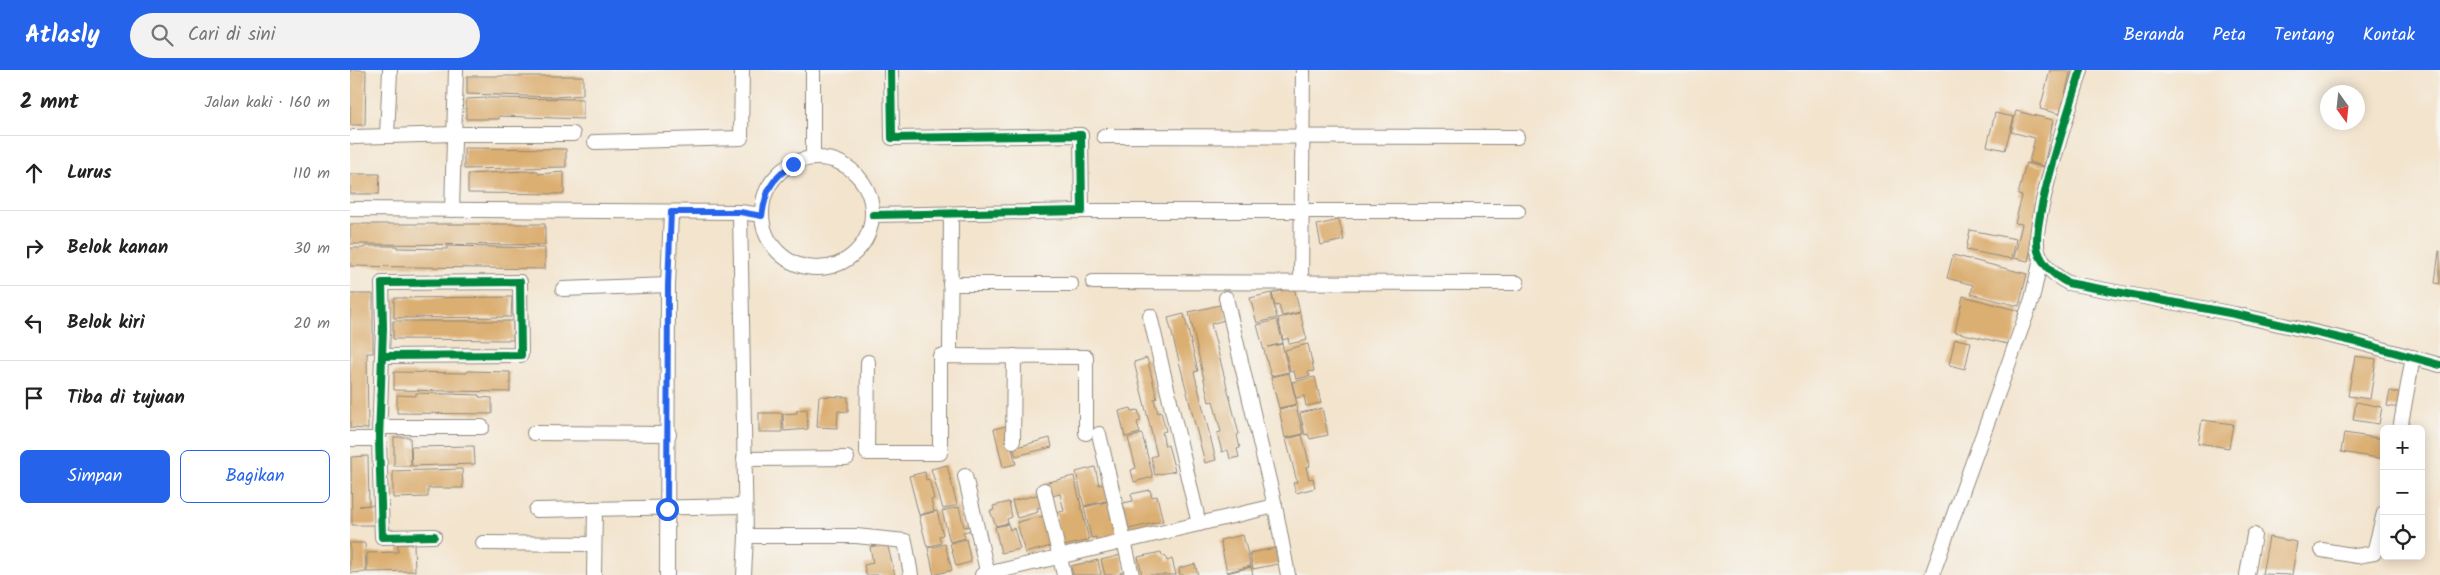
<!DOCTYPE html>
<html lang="id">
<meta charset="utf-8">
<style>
:root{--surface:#fff;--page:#f2f2f2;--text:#222;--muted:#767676;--line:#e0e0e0;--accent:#2563eb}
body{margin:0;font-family:Kalam,sans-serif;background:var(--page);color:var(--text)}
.controls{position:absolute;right:15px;bottom:15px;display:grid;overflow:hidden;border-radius:8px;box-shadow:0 2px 12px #0003}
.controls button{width:45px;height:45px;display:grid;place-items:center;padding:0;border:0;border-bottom:1px solid var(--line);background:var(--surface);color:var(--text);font:25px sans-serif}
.compass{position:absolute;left:1970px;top:15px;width:45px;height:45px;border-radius:50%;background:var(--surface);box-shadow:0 2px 12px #0003;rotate:165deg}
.stop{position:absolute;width:15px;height:15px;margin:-11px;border:4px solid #2563eb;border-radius:50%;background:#fff}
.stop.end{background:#2563eb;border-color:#fff;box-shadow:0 1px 5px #0008}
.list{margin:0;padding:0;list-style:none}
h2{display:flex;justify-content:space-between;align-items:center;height:65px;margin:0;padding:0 20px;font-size:21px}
h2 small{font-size:16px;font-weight:400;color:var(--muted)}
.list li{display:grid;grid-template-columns:32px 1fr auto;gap:15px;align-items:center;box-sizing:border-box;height:75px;padding:0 20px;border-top:1px solid var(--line)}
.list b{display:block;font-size:19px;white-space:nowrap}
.list em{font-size:16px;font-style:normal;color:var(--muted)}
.actions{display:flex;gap:10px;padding:15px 20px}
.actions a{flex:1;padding:11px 0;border:1px solid var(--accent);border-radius:8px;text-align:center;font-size:18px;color:var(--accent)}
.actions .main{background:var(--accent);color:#fff}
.icon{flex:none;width:28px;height:28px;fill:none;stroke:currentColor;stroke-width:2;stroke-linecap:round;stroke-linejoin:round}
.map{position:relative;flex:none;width:2090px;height:505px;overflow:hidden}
header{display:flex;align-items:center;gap:30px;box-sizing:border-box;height:70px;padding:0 25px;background:var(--accent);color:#fff}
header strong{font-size:24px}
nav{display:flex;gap:28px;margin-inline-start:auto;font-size:18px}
.search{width:350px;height:45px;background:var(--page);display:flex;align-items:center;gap:12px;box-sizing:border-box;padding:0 18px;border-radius:28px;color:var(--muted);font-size:19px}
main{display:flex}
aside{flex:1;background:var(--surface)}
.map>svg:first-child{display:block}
</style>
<header>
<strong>Atlasly</strong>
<div class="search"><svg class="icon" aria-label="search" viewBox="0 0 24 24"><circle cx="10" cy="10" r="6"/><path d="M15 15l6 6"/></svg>Cari di sini</div>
<nav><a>Beranda</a><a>Peta</a><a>Tentang</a><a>Kontak</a></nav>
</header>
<main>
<aside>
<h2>2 mnt<small>Jalan kaki · 160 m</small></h2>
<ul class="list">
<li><svg class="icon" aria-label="ahead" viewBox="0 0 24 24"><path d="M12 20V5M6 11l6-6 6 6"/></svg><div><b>Lurus</b></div><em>110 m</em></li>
<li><svg class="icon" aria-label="right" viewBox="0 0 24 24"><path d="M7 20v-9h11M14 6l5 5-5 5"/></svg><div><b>Belok kanan</b></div><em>30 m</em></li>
<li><svg class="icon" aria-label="left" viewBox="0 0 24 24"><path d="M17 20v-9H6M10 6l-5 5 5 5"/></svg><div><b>Belok kiri</b></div><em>20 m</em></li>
<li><svg class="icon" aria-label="arrive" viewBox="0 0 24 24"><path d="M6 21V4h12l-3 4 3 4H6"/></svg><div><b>Tiba di tujuan</b></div></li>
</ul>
<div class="actions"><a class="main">Simpan</a><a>Bagikan</a></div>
</aside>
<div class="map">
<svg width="2090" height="505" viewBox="0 0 2090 505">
<rect width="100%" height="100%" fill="#f6f6f2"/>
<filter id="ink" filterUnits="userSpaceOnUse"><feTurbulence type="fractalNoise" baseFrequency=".02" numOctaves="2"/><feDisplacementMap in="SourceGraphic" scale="10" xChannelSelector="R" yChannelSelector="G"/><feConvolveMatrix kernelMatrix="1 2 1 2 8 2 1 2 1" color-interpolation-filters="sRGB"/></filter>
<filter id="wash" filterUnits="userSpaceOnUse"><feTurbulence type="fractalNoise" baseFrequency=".0096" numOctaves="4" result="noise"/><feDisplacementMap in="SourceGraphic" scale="20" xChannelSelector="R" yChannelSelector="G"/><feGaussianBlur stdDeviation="1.12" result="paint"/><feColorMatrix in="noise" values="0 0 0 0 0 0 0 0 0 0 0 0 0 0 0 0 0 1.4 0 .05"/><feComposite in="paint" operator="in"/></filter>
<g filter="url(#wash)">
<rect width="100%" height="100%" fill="#f3e4ce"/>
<g id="blocks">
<!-- building -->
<g fill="#dbae71">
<path d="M0,0H16L15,55H0Z"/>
<path d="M1700,0H1721L1710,44L1690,39Z"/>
<path d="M117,6H233V25L205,27L117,24Z"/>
<path d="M137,28L233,29V49L149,46V49H116V29Z"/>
<path d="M1666,41L1703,50L1694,96L1679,92L1685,68L1661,62Z"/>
<path d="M1645,43L1664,47L1655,80L1637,76Z"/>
<path d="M114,78L216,79V97L114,99Z"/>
<path d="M1676,93L1694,97L1686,129L1689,130L1686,158L1678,191L1664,188L1672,154L1665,153L1672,126L1668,125Z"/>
<path d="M174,101H188V104L214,102V124L118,123V104Z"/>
<path d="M0,104H30L29,124H0Z"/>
<path d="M989,150L994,170L971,175L967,155Z"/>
<path d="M0,154H195V175L0,174Z"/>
<path d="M1620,160L1666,169L1662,189L1616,180Z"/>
<path d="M15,176H47V178L97,179V176L195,178V199L0,196V178H15Z"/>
<path d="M2089,181H2090V214L2085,213Z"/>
<path d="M1603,185L1677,204L1669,236L1621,224L1623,215L1597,208Z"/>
<path d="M944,218L950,242L932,246L929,235L925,236L922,223Z"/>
<path d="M921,223L927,248L907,253L900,228Z"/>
<path d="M0,224H23V283H17L18,359L0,358Z"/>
<path d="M1613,226L1669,241L1662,275L1605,262Z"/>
<path d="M162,227L161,247L44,248V228Z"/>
<path d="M874,234L878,249L861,254L889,364L887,365L890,378L887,379L889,387L880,389L878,380L872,382L867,363L871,362L863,331L859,332L839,242Z"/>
<path d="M950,243L957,270L939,274L938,268L933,270L928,248Z"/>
<path d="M834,244L848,301L844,302L866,390L855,393L818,248Z"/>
<path d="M927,250L933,273L918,277L932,274L939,302L921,306L907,255Z"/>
<path d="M43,251H163V270L43,269Z"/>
<path d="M1605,269L1621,272L1615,299L1599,295Z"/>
<path d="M958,274L964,301L958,302L960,306L946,309L944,301L940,302L935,280Z"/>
<path d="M2005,286L2026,289L2020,329L1998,326Z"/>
<path d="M797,288L807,328L804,329L808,343L811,342L816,361L812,362L815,376L818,375L825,401L805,405L801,387L807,385L784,292Z"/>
<path d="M117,301L160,302V322L44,320V302L117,303Z"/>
<path d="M939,303L947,334L929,338L921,307Z"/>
<path d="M965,307L971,333L956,336L954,326L946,328L942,312Z"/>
<path d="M2040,321L2053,324L2051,338L2037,336Z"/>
<path d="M66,323L129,325V327L142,328V344L47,343V325L66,326Z"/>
<path d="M469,326L498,327V342L488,341L487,358L467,357Z"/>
<path d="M2006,332L2032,337L2029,354L2003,350Z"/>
<path d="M946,335L953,364L935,368L929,339Z"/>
<path d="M781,338L782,341L788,340L791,351L787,352L790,363L775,367L769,341Z"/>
<path d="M972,338L978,365L960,369L958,364L955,365L950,343Z"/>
<path d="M457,339L458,359L434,361L433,344L447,343V340Z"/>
<rect x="409" y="343" width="23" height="19"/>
<path d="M1852,350L1883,354L1879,378L1848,373Z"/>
<path d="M656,356L666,394L653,397L644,359Z"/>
<path d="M1994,363L2034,369V389L1991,382Z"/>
<path d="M792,364L803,407L784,412L781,400L786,398L778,368Z"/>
<path d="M952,365L960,396L956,397L959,409L963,408L965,418L946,423L943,413L947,412L936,369Z"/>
<path d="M44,367H60L61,396H44Z"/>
<path d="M700,368L702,377L666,386L663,378Z"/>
<path d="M124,376L125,394L62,396L61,377Z"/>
<path d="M18,386L19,435L9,436L25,435L26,455H2L1,387Z"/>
<path d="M597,395L607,435L593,439L581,399Z"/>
<path d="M745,397L749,415L757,413L760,430L734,436L726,402Z"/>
<path d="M112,399L113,418H78V427L43,428V401Z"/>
<path d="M575,402L576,410L579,409L584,429L581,430L584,441L569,445L559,406Z"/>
<path d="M724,406L739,470L710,477L706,443L714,441L710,424L698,427L694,413Z"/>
<path d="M800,420L802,427L807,426L813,451L779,459L773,433L783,431L781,424Z"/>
<path d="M691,424L694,436L687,438L688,442L667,448L662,431Z"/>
<path d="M760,431L769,469L748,474L746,467L741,468L734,437Z"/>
<path d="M659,432L662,447L657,449L658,453L646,456L640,441L644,440L643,436Z"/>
<path d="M609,437L614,457L621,456L622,460L613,462L615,468L600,472L592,441Z"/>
<path d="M587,441L593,465L589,466L591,473L577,477L569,446Z"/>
<path d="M694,446L701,476L675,483L667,452Z"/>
<path d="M658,454L660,460L664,458L670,479L651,483L645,457Z"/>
<path d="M893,465L901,496L877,502L870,470Z"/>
<path d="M1919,467L1947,472L1942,505L1912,504Z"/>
<path d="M616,469L621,492L606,496L600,473Z"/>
<path d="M0,473H15L16,502L0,503Z"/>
<path d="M537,473L545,505H516L514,495L523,493L520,477Z"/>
<path d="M48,474H64L65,501L17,502V483L48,482Z"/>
<path d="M595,474L602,500L584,505L578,478Z"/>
<path d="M925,478L928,494L903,499L900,483Z"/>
<path d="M811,482L812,486H815L817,491L822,489L826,505H792L788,487Z"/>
<path d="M771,485L775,501L770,503V505H755L751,490Z"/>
<path d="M748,490L751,505H723L721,496Z"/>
<path d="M845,494L848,505H830L829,498Z"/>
<path d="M901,497L903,505H878L877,503Z"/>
</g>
</g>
</g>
<g filter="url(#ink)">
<use href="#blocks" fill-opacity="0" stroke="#8f887c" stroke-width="1"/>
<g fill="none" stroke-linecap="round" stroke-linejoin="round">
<!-- minor casing -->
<g stroke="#8f887c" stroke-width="16">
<g id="minor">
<path d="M463,0V88"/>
<path d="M1731,0C1721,35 1680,153 1688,181C1693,196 1705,206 1718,213L1885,244L2007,272L2090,295"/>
<path d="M37,66L40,0"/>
<path d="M754,66L1167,67"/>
<path d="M4,67L104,64H223"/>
<path d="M245,72L391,68L392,0"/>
<circle cx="467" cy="143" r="55"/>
<path d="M0,139L390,142L412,145"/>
<path d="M102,140L106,0"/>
<path d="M732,141H1168"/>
<path d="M390,142L396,466L394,505"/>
<path d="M523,145L732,141L731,65L542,68L541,0"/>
<path d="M743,212L1167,213"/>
<path d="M951,212L953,0"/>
<path d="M600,214H721"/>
<path d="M213,219L318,215"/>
<path d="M800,246L849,454"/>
<path d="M32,286L171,285L170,212L32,213L33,258L29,369L32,467L84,466"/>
<path d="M600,286L601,144"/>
<path d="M518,292L517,383H590V286L736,287V363"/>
<path d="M29,357H132"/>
<path d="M2050,359L2063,287"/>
<path d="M184,363L319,364"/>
<path d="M749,364L782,505"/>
<path d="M0,369H29"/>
<path d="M663,371L664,286"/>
<path d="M394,389L497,388"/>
<path d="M615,406L638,505"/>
<path d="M694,420L714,505"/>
<path d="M925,436L938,505"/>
<path d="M186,440L394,436"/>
<path d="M396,466H506L555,471L561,505"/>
<path d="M133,473L244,474"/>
<path d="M1972,480L2007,486L2024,483L2034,443"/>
<path d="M244,505L245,439"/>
<path d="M317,505L318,215L321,142"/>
<path d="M632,505L925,436L876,228"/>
<path d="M1582,505L1682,229L1691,189"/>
<path d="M1897,505L1904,465"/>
</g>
</g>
<!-- minor -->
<use href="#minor" stroke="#fff" stroke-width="14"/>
<!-- cycleway casing -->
<g stroke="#f6f6f2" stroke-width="11">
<g id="cycleway">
<path d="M1731,0C1721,35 1680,153 1688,181C1693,196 1705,206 1718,213L1885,244L2007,272L2090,295"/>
<path d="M523,145L732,141L731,65L542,68L541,0"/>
<path d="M32,286L171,285L170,212L32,213L33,258L29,369L32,467L84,466"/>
</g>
</g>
<!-- cycleway -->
<use href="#cycleway" stroke="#00873e" stroke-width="8"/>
</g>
</g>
<g fill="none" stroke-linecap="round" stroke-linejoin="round" filter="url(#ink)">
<!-- route -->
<path stroke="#2563eb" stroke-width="6" d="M317,439L318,215L321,142H390L412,146C416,119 421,110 443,94"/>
</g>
</svg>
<div class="controls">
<button>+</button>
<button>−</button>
<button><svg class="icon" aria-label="locate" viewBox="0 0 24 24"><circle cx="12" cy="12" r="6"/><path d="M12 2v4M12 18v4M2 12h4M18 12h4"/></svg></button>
</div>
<svg class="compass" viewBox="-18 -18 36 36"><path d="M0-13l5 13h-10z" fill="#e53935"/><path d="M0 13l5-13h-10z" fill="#767676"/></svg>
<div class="stop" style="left:317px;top:439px"></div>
<div class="stop end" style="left:443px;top:94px"></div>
</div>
</main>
